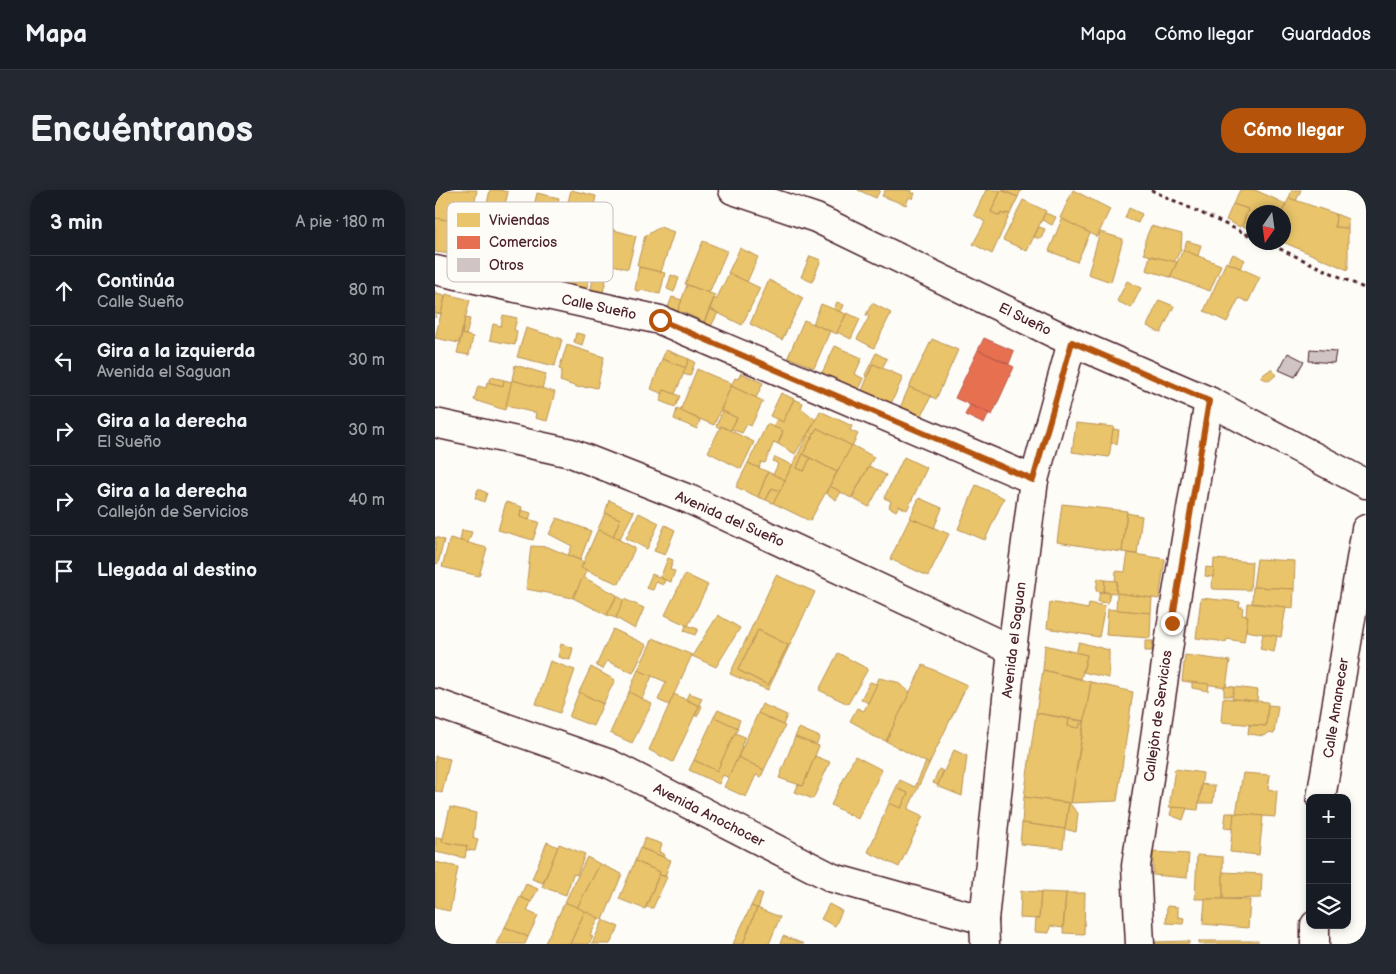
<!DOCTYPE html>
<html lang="es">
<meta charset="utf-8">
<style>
:root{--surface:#171b24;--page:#242831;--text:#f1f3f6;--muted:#9ea1a6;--line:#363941;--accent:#b45309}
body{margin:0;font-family:"Balsamiq Sans",sans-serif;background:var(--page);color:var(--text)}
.controls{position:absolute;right:15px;bottom:15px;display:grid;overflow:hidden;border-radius:10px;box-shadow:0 2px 8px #0003}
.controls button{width:45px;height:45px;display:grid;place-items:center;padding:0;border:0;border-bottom:1px solid var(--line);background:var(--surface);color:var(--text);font:25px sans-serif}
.compass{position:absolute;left:811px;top:15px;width:45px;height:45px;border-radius:50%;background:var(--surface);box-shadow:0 2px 8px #0003;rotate:193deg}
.stop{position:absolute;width:15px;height:15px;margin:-11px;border:4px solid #b45309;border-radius:50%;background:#fff}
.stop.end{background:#b45309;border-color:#fff;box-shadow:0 1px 5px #0008}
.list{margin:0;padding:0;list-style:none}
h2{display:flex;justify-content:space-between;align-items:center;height:65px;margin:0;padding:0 20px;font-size:21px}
h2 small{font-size:16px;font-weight:400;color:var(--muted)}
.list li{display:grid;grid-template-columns:32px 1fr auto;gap:15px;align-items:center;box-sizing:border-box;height:70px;padding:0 20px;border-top:1px solid var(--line)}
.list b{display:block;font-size:19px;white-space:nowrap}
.list p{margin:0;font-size:16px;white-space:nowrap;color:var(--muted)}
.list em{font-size:16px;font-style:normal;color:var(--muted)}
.icon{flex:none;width:28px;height:28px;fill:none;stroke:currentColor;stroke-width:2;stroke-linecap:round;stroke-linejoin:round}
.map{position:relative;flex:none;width:931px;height:754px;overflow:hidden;border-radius:20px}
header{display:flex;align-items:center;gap:30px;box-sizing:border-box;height:70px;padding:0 25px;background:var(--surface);border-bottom:1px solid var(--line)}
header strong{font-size:24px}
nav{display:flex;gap:28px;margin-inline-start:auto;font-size:18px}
.intro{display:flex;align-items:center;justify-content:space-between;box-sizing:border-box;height:120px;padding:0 30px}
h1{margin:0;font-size:35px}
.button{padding:12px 22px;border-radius:20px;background:var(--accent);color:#fff;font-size:18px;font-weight:700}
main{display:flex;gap:30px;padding:0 30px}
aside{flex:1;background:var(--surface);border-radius:20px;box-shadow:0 2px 8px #0003}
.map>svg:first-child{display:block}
</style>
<header>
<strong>Mapa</strong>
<nav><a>Mapa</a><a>Cómo llegar</a><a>Guardados</a></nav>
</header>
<div class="intro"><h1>Encuéntranos</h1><a class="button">Cómo llegar</a></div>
<main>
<aside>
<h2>3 min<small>A pie · 180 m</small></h2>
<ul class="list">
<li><svg class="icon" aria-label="ahead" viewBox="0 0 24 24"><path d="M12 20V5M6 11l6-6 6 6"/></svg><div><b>Continúa</b><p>Calle Sueño</p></div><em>80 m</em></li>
<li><svg class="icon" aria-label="left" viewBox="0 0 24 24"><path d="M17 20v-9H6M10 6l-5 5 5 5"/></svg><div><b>Gira a la izquierda</b><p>Avenida el Saguan</p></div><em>30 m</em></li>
<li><svg class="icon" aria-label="right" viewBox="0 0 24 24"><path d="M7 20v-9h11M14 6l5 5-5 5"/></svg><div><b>Gira a la derecha</b><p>El Sueño</p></div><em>30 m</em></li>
<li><svg class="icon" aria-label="right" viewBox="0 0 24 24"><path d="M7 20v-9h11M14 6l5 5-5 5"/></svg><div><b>Gira a la derecha</b><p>Callejón de Servicios</p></div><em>40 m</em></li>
<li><svg class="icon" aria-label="arrive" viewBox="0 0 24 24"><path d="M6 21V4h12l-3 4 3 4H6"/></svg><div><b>Llegada al destino</b></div></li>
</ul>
</aside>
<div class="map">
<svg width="931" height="754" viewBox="0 0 931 754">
<rect width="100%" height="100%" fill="#fdfcf7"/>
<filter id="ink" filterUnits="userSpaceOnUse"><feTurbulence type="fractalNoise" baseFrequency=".02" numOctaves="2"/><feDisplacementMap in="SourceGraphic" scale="10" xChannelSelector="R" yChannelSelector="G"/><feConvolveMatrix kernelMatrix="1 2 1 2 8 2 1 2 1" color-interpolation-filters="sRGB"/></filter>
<g filter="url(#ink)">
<!-- homes -->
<g fill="#e9c46a" stroke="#b99257" fill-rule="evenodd">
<path d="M3,0H42L36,34L0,28V17Z"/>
<path d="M55,0H64L73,2L63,45L46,41Z"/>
<path d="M136,0L161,6L153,46L126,40Z"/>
<path d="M423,0H445L441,8Z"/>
<path d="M450,0H477L476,3H480L478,9L474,7L471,15L447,6Z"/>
<path d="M551,0H566L556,22L565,26L566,23L570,25L571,23L575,24L557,64L538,54L550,32L539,25Z"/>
<path d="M566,0L583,7L575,24L571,23L570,25L566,23L565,26L556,22Z"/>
<path d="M567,0H578L582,1V0H586L583,7Z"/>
<path d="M638,0L675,19L662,47L625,28Z"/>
<path d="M805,0H820L851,14L847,22H818V40L807,36L813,19L798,14Z"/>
<path d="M857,0H866L861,11L854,8Z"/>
<path d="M102,3L124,8L108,79L86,74Z"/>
<path d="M854,8L901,24L900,37L913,38V80L848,52V22H847Z"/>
<path d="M588,10L611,21L592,61L568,50Z"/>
<path d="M798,14L813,19L807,36L806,35L805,37L791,30Z"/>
<path d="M694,18L707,24L703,33L690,28Z"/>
<path d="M610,23L621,27L617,35L607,30Z"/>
<path d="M901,24L913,29V38L900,37Z"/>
<path d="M0,28L36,34L31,66L0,62Z"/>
<path d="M627,29L655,43L642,72L614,61Z"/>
<path d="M716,36L747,44L746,59L739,72L709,64L710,50Z"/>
<path d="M225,37L239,42L226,82L204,77L202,75L210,46Z"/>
<path d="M604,37L610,39L606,49L599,47Z"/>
<path d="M175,39L201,46L193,79L167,72Z"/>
<path d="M665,42L688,49L676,92L653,84Z"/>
<path d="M268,51L292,61L274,103L250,94Z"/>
<path d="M752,51L766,55L763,66L748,60Z"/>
<path d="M305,58L323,67L312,92L293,83Z"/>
<path d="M748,60L786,75L775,101L735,87Z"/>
<path d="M798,64L810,70L805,78L793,73Z"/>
<path d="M375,66L386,70L377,92L366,87Z"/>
<path d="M715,66L742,72L735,87L711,80Z"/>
<path d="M791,72L825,87L813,112L804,108L792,132L769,121Z"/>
<path d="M118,74L133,77L129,98L113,96Z"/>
<path d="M134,74L156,78L151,103L129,98Z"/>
<path d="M204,77L230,83L225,104L205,100V102L200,100Z"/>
<path d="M160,79L173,82L167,106L155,104Z"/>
<path d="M294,83L325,98L307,135L275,119L279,108L281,110Z"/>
<path d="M236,85L244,88L239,102L232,99Z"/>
<path d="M334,90L368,108L347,150L315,134Z"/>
<path d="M692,91L706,98L696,118L682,111Z"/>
<path d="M252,95L280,105L269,132L248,122L246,127L241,125Z"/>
<path d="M0,101L2,102L1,104L10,106L6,124L1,123L0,128Z"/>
<path d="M11,104L35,110L24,153L0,148Z"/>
<path d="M237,107L247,110L241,125L232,120Z"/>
<path d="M724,110L739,116L726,143L712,136Z"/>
<path d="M402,112L409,115L406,122L399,119Z"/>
<path d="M437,113L456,123L439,158L422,149L434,127L431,125Z"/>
<path d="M386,114L411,124L402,144L378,134Z"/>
<path d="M275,119L283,123L274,140L267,137Z"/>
<path d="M412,123L425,129L416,149L402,142Z"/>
<path d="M68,125L82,128L79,140L82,141L80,155L55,150L58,134L66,136Z"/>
<path d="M30,128L35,129L31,146L27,144Z"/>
<path d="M369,130L395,141L379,178L353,167Z"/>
<path d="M91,138L127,149L120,176L82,167Z"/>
<path d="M141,143L150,145L147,155L139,152Z"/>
<path d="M27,144L38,147L34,165L22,163Z"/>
<path d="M497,149L523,160L501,209L474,197Z"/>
<path d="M132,155L169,167L162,198L153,196L152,198L146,196L145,198L125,191L127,180L124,179Z"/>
<path d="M400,156L427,168L420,184L429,189L420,207L384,189Z"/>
<path d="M231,160L254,169L251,178L227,169Z"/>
<path d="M441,163L452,169L447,178L438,174L432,187L430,185Z"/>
<path d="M227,169L251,178L240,204L229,200L228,204L216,199Z"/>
<path d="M254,169L260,172L255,186L248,184Z"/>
<path d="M438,174L468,187L455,216L426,203Z"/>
<path d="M80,175L111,184L107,199L77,190Z"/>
<path d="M262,179L297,194L279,235L245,221Z"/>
<path d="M836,179L841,185L834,191L825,187Z"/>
<path d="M306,183L328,193L321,208L296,196L300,188L303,189Z"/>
<path d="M56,187L69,190L68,196L54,193Z"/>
<path d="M69,190L77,192L70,220L39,210L43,196L51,198L52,192L68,196Z"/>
<path d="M77,190L120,202L112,231L100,228L101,223L71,216Z"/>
<path d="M296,196L328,211L316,236L312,234L307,243L296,239L302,228L286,220Z"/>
<path d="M474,197L496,206L483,234L462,225Z"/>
<path d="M229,200L245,206L240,217L225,211Z"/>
<path d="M346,203L359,209L348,232L335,226Z"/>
<path d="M359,209L368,213L366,218L381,230L360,264L343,254L348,241L338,237L342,229L348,232Z"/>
<path d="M242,219L265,230L262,239L239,229Z"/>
<path d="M288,221L302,228L295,241L286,236L285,238L281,236Z"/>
<path d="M385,221L417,236L415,240L423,244L417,256L382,238L368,264L362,278L369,281L375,268L402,282L375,331L338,313Z"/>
<path d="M641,233L679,237L674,267L637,262Z"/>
<path d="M332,234L348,241L343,254L339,252L330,273L326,272L324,278L313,273Z"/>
<path d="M286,236L319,252L306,279L273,262Z"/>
<path d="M382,238L417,256L402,282L368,264Z"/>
<path d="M678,239L684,240L682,254L676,253Z"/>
<path d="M417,255L439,267L416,308L395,296Z"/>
<path d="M368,264L375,268L369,281L362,278Z"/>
<path d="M340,267L357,275L350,290L338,285L343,274L338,271Z"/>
<path d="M469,267L492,278L472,320L464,316L461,321L454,317L456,311L449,308Z"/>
<path d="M313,273L333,282L323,307L301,297Z"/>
<path d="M434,276L451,285L434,317L417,308Z"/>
<path d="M333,282L350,290L345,301L337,298L331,310L323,307Z"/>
<path d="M541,295L569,308L550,350L523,339Z"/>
<path d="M395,296L406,302L401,310L391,303Z"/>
<path d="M337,298L345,301L338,313L331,310Z"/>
<path d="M43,299L52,303L49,312L40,308Z"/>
<path d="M484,308L507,318L499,338L475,328Z"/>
<path d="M174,310L199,322L184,350L178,347L185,329L170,323Z"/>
<path d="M71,312L87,317L85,327L104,332L98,350L63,340Z"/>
<path d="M627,314L692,321L687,362L622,352Z"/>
<path d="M86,320L96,323L94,330L85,327Z"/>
<path d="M170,323L185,329L178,347L163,339Z"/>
<path d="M204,323L224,333L212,359L191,348Z"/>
<path d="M692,323L707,326L702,364L687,362Z"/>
<path d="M122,328L156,341L145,370L133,365L137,356L114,344Z"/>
<path d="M475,328L514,344L493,386L455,369Z"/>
<path d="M230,335L240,340L230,365L219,361Z"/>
<path d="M163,339L200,358L184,394L146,378Z"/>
<path d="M27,340L37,342L33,353L25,351Z"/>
<path d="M0,347L9,350L3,374L0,373Z"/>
<path d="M15,348L52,358L44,386L7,377Z"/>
<path d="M96,356L113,357L149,372L146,378L152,380L138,408L91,399Z"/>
<path d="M693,363L730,369L724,409L681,403L682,391H680L681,381L690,382Z"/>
<path d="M233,368L238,370L235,380L240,381L236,392L225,388Z"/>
<path d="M779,369L817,372L815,400L777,399Z"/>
<path d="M822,369L860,371L859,399L818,397Z"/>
<path d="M771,377L779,378L778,387L770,386Z"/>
<path d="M217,384L230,390L228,395L221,392L218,400L211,398Z"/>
<path d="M250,384L273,395L253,436L230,425Z"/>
<path d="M341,385L380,402L333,500L295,484ZM323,440L353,455L333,495L303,480Z"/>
<path d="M148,387L182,405L172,425L138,408Z"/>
<path d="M663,388L670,390L669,402L661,401Z"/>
<path d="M670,390L682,391L681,403L669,402Z"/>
<path d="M818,397L859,399L858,418L817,413Z"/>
<path d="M665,402L675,403L673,413L663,412Z"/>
<path d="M682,403L717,408L716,423L681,420Z"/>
<path d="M182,406L189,410L181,428L172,425Z"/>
<path d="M766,408L805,412L804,417H808L807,425L813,426L809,452L792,449L791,452L761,448Z"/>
<path d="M189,409L209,418L200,439L181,428Z"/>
<path d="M615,412L653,419L654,413L670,416L664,447L612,438Z"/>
<path d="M812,413L851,417L846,447L811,441L813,426H811Z"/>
<path d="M673,419L716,423L715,448L671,445Z"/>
<path d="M283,425L305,438L281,477L257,466Z"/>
<path d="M251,435L263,439L260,445L249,441Z"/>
<path d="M178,439L212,455L198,483L172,471L168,479L161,476Z"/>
<path d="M323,440L353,455L333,495L303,480Z"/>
<path d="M828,444L842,446L839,462L825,459Z"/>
<path d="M218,448L257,465L234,515L223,510L231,492L203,480Z"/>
<path d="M710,451H718L717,461H710Z"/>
<path d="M644,452L674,460V488L648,482L652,465L641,463Z"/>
<path d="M126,454L138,458L135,470L123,467Z"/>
<path d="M610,455L652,465L646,489L608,480Z"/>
<path d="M403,463L433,479L413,514L384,500Z"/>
<path d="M750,465L795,471L791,497L747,491Z"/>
<path d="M115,471L140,480L125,523L101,514Z"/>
<path d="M488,475L532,495L494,574L451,551Z"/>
<path d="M156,477L180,490L168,514L144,502Z"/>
<path d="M203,480L217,486L207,509L194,502Z"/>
<path d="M608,480L656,492L650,531L601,523Z"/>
<path d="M444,488L462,492L475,502L451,551L435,545L426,537L415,531L422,518L429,521Z"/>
<path d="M435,492L442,494L433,513L426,509Z"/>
<path d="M656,492L698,502L682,611L636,613Z"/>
<path d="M757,492L774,494L773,501L757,498Z"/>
<path d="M789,496L799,497L798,506H789Z"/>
<path d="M799,497L823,500L822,511L797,509Z"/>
<path d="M144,502L168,514L158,536L134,527Z"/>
<path d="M194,502L217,514L197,553L175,543Z"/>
<path d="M254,503L267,508L264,515L267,516L262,527L260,525L264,516L251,509Z"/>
<path d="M239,504L264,516L238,572L214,560Z"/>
<path d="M788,508L833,512L831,536L786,532Z"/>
<path d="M327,514L352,525L348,535L323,523Z"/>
<path d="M833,515L843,516L839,544L833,543L830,546L813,544L814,535L831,536Z"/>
<path d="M283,520L305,530L302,538L279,527Z"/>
<path d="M323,523L350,536L329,580L303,567Z"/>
<path d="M601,523L634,529L633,536L644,538L646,531H649L636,613L589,607Z"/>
<path d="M279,527L303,538L282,581L259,570Z"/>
<path d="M634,529L646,531L644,538L633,536Z"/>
<path d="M364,538L385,547L381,555L360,547Z"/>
<path d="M300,543L310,547L306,556L307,557L294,588L288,585L284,594L254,580L259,570L282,581Z"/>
<path d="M360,547L384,556L368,596L344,588Z"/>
<path d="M519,560L532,566L527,606L502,596Z"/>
<path d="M0,566L15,569L7,603L0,601Z"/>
<path d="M380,566L395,572L378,609L360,602L363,595L368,596Z"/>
<path d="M420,566L447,580L423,629L396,615Z"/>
<path d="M303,567L329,580L326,587L321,585L311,607L289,597Z"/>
<path d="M491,572L494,574L473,619L488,626L464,677L433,662L454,613L466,618L473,603L461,598L465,590L480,597Z"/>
<path d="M504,579L508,581L503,595L498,593Z"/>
<path d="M740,579L768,583L763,620L734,617Z"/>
<path d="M808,583L835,585L833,599L842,601L840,627L801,624Z"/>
<path d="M767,594L780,596L778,613H764Z"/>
<path d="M461,598L473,603L466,618L454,613Z"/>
<path d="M589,607L634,613L630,639L587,633Z"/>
<path d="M634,613L643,623L641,642L630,639Z"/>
<path d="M15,617L41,623L38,648L43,649L40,661L31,660L32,656L7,652Z"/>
<path d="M737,617L752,618L748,630L735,625Z"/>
<path d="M791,623H799L798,639L789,638Z"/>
<path d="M799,623L828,626L824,665L795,662Z"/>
<path d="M587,633L630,639L628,658L585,654Z"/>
<path d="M1,647L8,648L7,652L32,656L30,668L0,662Z"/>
<path d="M210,648L227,654L224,662L229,664L228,667L206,658Z"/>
<path d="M112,652L123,657L108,693L97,689Z"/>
<path d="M124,654L150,664L142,685L138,684L131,705L107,697Z"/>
<path d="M205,658L236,670L230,686L224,685L225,682L200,671Z"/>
<path d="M718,662L754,664L752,688L718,685Z"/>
<path d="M762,665L788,667V709H760Z"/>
<path d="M152,667L165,674L142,718L130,712Z"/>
<path d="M200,671L225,682L210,719L184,709Z"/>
<path d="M0,672L23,677L15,721L0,718Z"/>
<path d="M165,674L187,684L168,730L142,718Z"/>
<path d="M788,682L827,684L826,708L788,709Z"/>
<path d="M224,685L232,687L218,718L211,717Z"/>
<path d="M91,694L103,699L96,712L85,707Z"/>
<path d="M586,701L606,702L604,729L585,728Z"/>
<path d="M323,702L328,704L323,719L316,716Z"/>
<path d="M606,702L631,703L628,738L615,736L614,743L600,742L601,728L604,729Z"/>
<path d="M631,703H650L649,744L628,743Z"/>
<path d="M85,707L96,712L92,721L103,726L93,747L70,737Z"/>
<path d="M770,709H788L815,710L813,738L768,734Z"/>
<path d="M130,712L150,721L135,754H112L110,753Z"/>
<path d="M394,714L407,721L400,736L386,729Z"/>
<path d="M316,716L322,718L308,754H298Z"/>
<path d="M732,716L743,717V727L749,728L748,734L731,733Z"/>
<path d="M322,718L345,727L334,754H308Z"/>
<path d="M150,721L164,728L155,746L158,747L154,754H135Z"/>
<path d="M168,730L184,737L175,754H157Z"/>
<path d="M70,737L93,747L90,754H61Z"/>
<path d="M348,746L369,754H345Z"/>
<path d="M754,751V754H719V752Z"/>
<rect x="764" y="751" width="59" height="3"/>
</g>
<!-- shops -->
<g fill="#e76f51" stroke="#b85746">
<path d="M549,148L579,161L574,174L543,160Z"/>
<path d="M543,160L579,177L557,225L520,208Z"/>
<path d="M535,215L554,223L549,234L530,225Z"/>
</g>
<!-- building -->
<g fill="#d0c5c4" stroke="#4a1f2b">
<path d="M875,159L901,161L899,173L874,171Z"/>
<path d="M853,163L869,171L860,187L844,180Z"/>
</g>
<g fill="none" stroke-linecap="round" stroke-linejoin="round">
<!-- minor casing -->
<g stroke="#4a1f2b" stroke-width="31">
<g id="minor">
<path d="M298,0L381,28L637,152L774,211L931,294"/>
<path d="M0,80L225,130L599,290"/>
<path d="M0,233L136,263L256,310L577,460"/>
<path d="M0,513L175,574L398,688L549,730"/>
<path d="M550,754L549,730L577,460L599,290L637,152"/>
<path d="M705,754L701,676L737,433L774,211"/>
</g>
</g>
<!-- secondary casing -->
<g stroke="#4a1f2b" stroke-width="31">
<g id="secondary">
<path d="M886,608L931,339"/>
<path d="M880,754V735"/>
</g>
</g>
<!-- path -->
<g stroke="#4a1f2b" stroke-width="3" stroke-dasharray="4 4" stroke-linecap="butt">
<path d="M716,0L818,47"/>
<path d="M830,52L931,99"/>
</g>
<!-- minor -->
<use href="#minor" stroke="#fdfcf7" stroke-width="28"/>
<!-- secondary -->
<use href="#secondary" stroke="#fdfcf7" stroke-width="28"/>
</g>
</g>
<g fill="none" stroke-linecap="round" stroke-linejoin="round" filter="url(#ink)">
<!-- route -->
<path stroke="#b45309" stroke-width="6" d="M225,130L598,290L637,152L774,211L737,433"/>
</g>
<g text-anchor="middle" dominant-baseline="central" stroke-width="5" stroke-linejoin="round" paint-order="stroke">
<!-- street labels -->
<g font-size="14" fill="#4a1f2b" stroke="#fdfcf7">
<text transform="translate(164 117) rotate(12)">Calle Sueño</text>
<text transform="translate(590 129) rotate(26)">El Sueño</text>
<text transform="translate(295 329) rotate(24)">Avenida del Sueño</text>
<text transform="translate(579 450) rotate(-83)">Avenida el Saguan</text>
<text transform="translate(901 518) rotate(-81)">Calle Amanecer</text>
<text transform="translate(723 526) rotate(-82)">Callejón de Servicios</text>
<text transform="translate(274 625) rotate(27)">Avenida Anochocer</text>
</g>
</g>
<!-- legend -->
<rect x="12" y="12" width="166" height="80" rx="8" fill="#fdfcf7" stroke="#c7baba" stroke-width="1"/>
<rect x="22" y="23" width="23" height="14" fill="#e9c46a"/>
<rect x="22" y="46" width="23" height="13" fill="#e76f51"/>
<rect x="22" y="68" width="23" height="14" fill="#d0c5c4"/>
<g font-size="14" fill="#4a1f2b">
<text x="54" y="35">Viviendas</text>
<text x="54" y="57">Comercios</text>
<text x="54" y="80">Otros</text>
</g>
</svg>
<div class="controls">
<button>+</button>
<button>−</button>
<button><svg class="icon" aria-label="layers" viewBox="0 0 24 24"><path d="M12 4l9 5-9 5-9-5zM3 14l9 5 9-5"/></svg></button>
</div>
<svg class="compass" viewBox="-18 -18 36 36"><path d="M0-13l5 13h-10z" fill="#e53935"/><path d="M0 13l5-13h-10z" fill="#9ea1a6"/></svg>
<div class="stop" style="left:225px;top:130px"></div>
<div class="stop end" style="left:737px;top:433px"></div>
</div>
</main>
